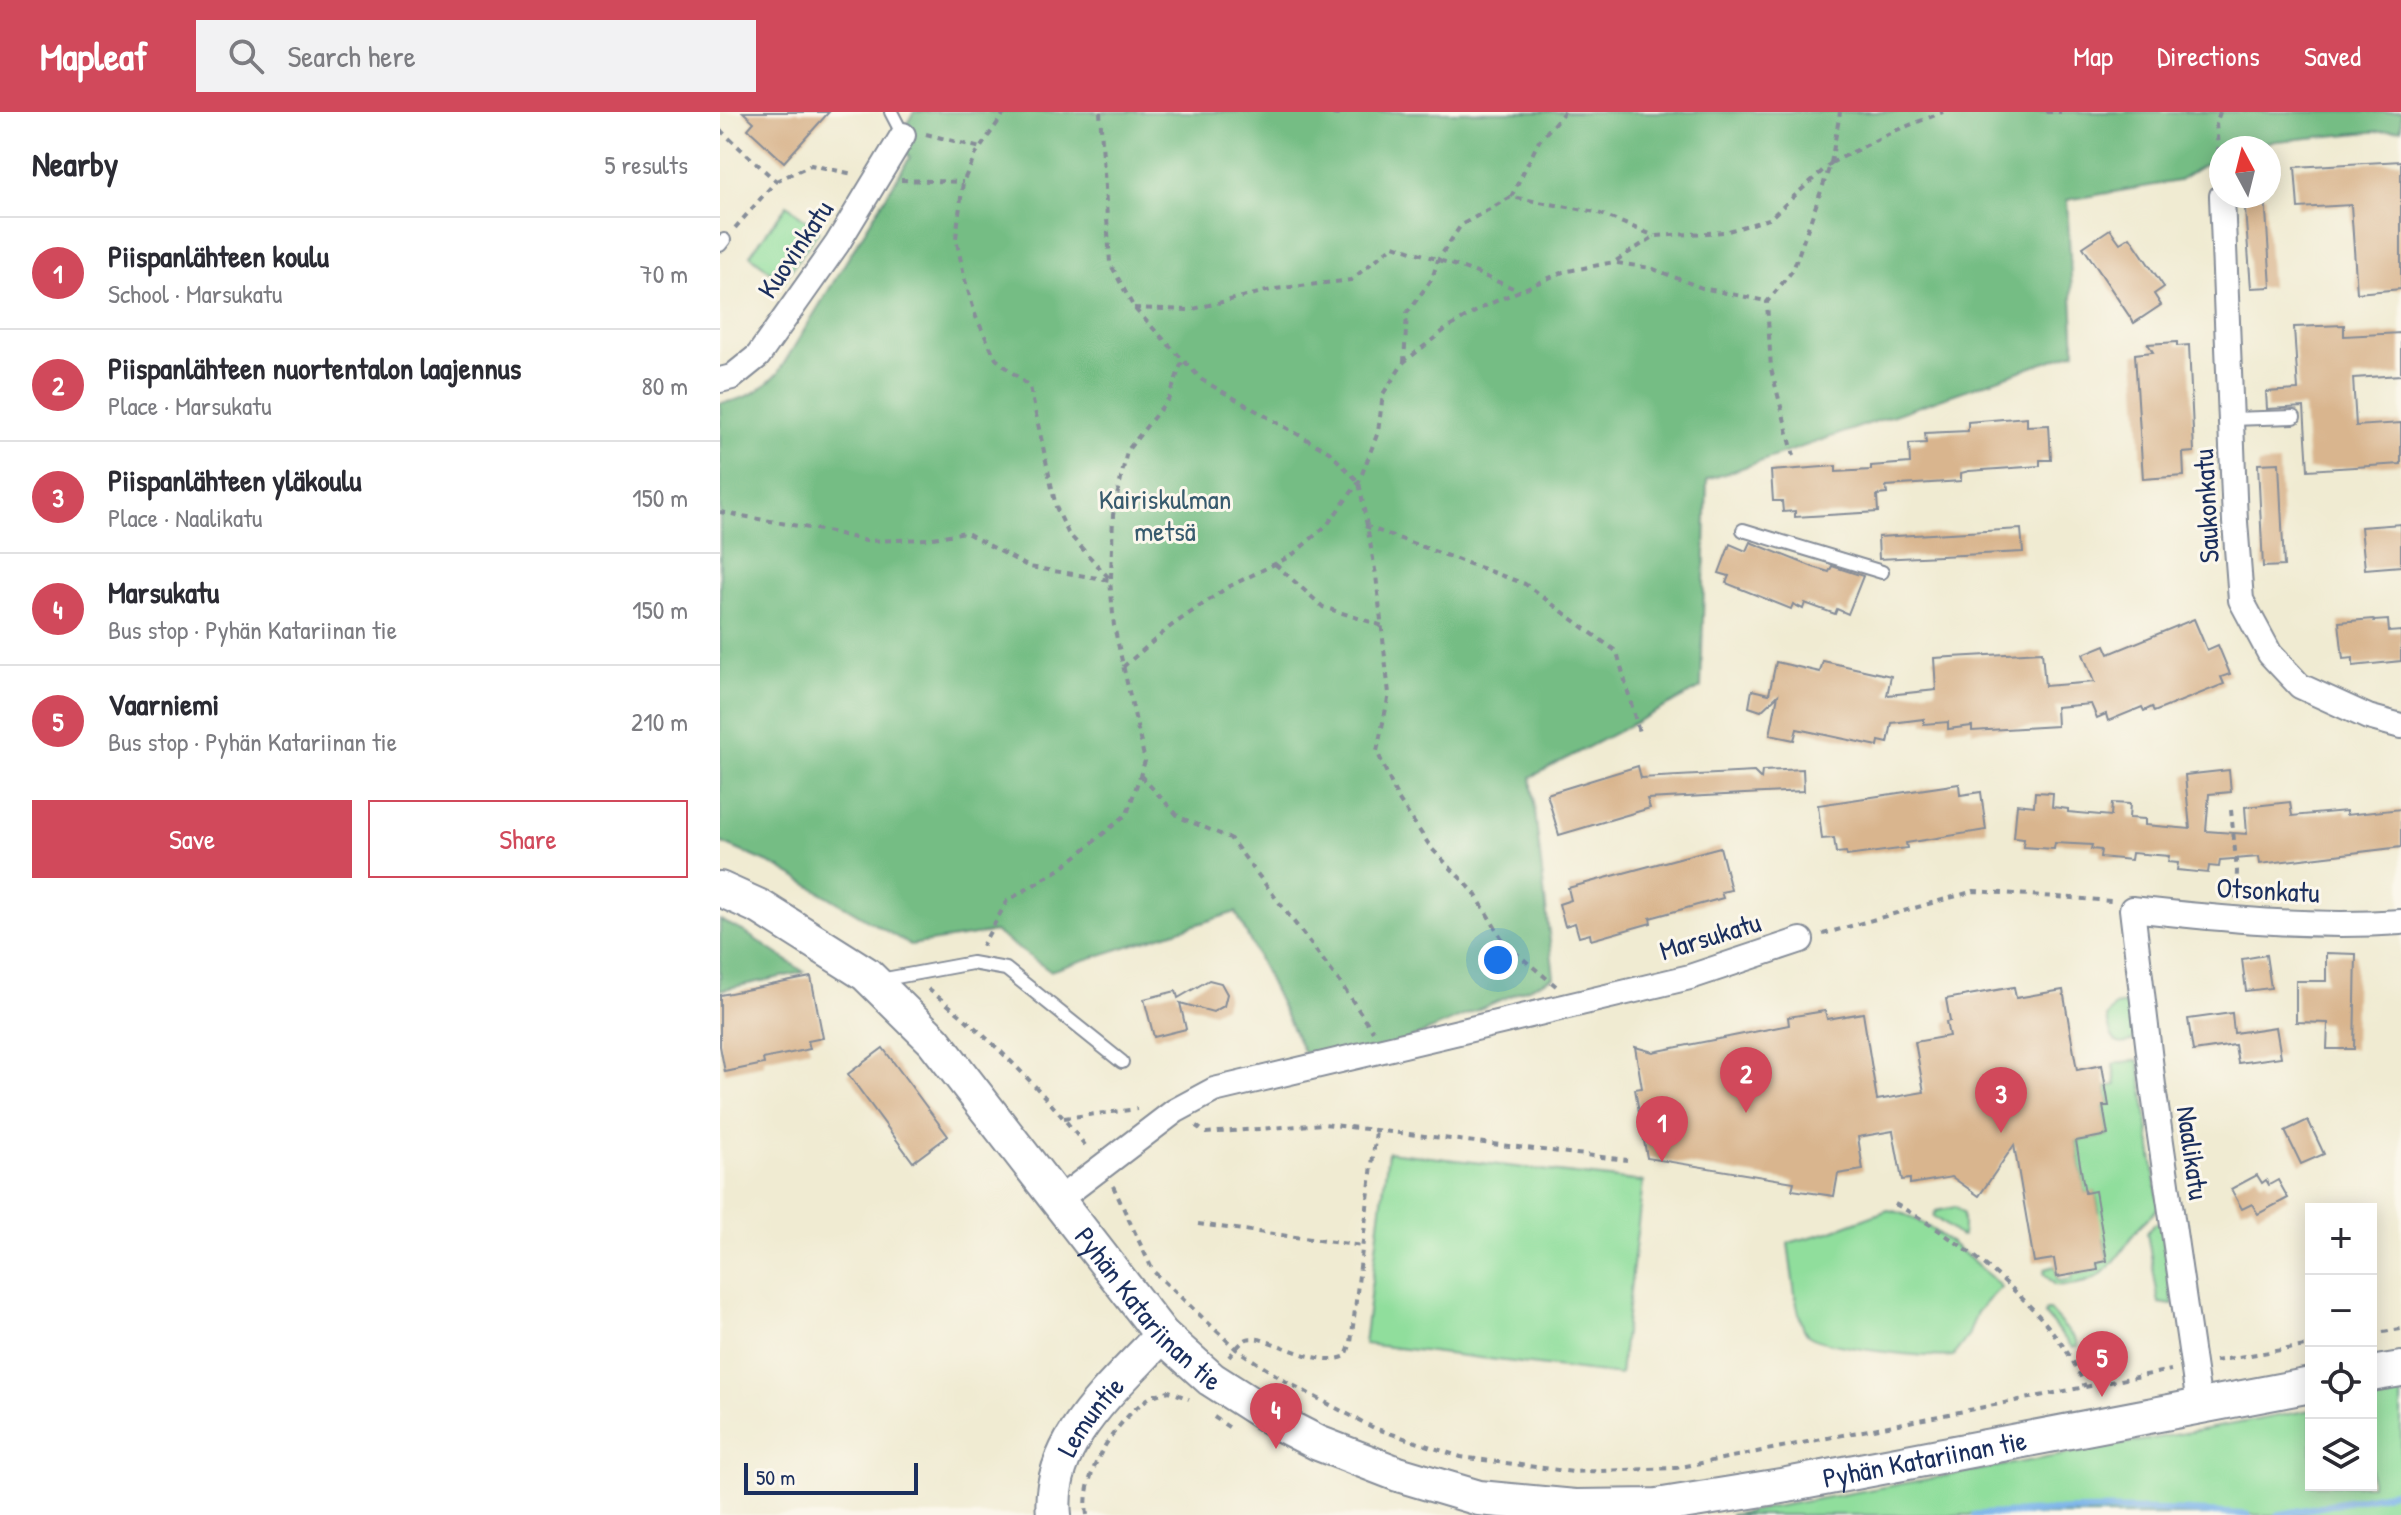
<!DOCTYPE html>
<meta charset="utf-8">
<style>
:root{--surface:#fff;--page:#f2f2f3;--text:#2b2b33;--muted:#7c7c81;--line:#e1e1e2;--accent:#d1495b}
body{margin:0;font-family:"Patrick Hand",sans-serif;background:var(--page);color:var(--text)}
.controls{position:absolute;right:24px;bottom:24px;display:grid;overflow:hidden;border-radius:0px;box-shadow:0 4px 20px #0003}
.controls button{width:72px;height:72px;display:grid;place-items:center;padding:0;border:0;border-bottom:2px solid var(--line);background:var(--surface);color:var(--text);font:40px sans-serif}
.compass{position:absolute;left:1489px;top:24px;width:72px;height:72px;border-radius:50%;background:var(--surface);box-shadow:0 4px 20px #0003;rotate:353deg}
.scale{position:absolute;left:24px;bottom:20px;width:174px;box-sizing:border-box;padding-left:8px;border:4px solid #1b2f5e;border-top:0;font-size:22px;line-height:28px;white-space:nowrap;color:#1b2f5e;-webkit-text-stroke:6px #fbf7ec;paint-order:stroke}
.you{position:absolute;left:778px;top:848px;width:28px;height:28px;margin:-20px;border:6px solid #fff;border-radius:50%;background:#1a73e8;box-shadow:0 0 0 12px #1a73e833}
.badge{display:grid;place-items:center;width:52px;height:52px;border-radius:50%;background:var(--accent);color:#fff;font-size:26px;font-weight:700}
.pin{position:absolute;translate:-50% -66px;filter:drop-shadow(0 2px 4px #0008)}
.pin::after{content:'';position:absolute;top:42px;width:28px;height:24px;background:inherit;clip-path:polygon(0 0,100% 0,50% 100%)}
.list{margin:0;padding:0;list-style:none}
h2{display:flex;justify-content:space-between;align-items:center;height:104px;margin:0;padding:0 32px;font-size:34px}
h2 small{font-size:26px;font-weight:400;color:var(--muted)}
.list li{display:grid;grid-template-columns:52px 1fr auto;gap:24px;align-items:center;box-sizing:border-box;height:112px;padding:0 32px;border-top:2px solid var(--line)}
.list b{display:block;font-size:30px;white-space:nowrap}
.list p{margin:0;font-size:26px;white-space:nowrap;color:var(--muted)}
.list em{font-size:26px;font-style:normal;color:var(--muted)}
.actions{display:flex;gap:16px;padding:24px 32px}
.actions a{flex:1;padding:18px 0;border:2px solid var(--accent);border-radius:0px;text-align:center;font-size:28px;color:var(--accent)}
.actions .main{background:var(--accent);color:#fff}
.icon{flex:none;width:44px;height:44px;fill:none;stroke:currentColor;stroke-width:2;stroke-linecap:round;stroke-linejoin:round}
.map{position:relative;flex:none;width:1681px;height:1403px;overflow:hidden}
header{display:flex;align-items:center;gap:48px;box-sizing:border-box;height:112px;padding:0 40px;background:var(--accent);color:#fff}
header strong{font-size:38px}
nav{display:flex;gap:44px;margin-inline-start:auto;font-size:28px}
.search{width:560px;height:72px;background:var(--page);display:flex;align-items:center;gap:20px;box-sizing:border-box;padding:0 28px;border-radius:0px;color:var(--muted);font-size:30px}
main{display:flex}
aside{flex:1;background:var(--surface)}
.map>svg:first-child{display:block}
</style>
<header>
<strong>Mapleaf</strong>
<div class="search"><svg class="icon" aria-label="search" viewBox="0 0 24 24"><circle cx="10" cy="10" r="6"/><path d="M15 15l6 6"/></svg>Search here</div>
<nav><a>Map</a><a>Directions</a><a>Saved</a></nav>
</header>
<main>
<aside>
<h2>Nearby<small>5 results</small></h2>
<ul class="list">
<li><span class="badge">1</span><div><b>Piispanlähteen koulu</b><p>School · Marsukatu</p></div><em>70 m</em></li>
<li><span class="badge">2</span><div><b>Piispanlähteen nuortentalon laajennus</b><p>Place · Marsukatu</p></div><em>80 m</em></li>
<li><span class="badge">3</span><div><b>Piispanlähteen yläkoulu</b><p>Place · Naalikatu</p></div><em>150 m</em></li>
<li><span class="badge">4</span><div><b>Marsukatu</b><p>Bus stop · Pyhän Katariinan tie</p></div><em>150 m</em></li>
<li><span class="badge">5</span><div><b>Vaarniemi</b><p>Bus stop · Pyhän Katariinan tie</p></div><em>210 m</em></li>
</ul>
<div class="actions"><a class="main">Save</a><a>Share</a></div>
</aside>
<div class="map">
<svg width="1681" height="1403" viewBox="0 0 1681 1403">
<rect width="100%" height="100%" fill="#fbf7ec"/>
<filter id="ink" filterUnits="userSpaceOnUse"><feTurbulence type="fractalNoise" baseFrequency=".0125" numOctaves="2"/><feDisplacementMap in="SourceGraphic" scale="16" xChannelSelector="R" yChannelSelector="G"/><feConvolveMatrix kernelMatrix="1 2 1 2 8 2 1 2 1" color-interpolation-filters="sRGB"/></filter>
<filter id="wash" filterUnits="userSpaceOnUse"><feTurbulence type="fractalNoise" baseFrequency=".006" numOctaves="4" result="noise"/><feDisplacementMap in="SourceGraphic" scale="32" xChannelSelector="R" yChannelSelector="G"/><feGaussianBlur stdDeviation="1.8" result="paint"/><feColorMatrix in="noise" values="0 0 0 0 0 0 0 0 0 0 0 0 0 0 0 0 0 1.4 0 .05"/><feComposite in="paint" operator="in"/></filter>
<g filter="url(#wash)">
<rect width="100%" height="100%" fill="#f0ebd2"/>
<!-- green -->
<g fill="#90de9c" stroke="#56867d" stroke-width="2">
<path d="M67,93L99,119L63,169L30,143Z"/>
<path d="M1412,891L1418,925C1395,942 1390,924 1387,905L1395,894Z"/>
<path d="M1416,948L1419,949L1439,1094C1434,1103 1424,1108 1418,1116C1394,1150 1383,1176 1335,1173L1324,1161L1325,1157L1335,1154L1338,1169L1352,1167V1162L1378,1158L1377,1151L1387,1149L1384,1128L1373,1130L1369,1102L1379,1100L1375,1080L1365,1081L1356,1029L1388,1023L1383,994L1389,993L1386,975L1396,973L1393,952Z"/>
<path d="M668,1040L923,1070L900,1263L644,1232Z"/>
<path d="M1235,1095L1243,1102V1124H1240L1213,1104L1216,1099Z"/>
<path d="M1168,1098C1201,1101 1257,1151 1281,1175L1257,1200L1248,1224L1233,1244C1214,1247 1097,1235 1087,1222C1076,1208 1071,1151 1068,1131L1109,1120Z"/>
<path d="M1441,1111L1453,1193L1439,1191L1427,1121L1434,1112Z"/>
<path d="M1326,1198H1329L1357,1229L1358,1234L1352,1235L1325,1203Z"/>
<path d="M1681,1282V1403H1010L1591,1298V1373H1651V1287Z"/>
</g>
<!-- forest -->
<g fill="#74bd84" stroke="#487671" stroke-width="2">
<path d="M194,0H1681V17L1516,33L1511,36H1501V42L1458,69L1347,88L1355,240L987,368L981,576L811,665L834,865L666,937L584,941L516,800L330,859L275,820L190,833L58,755L0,730V291C25,288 41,279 58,261L190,45L176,29Z"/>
<path d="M0,808L23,819L84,860L0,878Z"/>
</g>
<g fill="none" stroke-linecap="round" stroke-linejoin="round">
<!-- stream -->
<g stroke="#78b2e9" stroke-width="7">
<path d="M1255,1403C1346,1397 1436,1395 1528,1403"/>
<path d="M1558,1403L1681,1379"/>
</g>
</g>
<g id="blocks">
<!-- building -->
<g fill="#d9b58e">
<path d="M23,0H109L64,50L28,17L34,10Z"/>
<path d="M1681,49V177L1637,181L1631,93L1578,96L1575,55Z"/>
<path d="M1524,84H1545L1551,175L1531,176Z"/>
<path d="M1390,117L1400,131L1410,125L1444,175L1434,182L1441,193L1414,211L1363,135Z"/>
<path d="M1624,213V224L1681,221V263L1633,266L1636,314L1681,311V352L1588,358L1584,295L1547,297L1546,280L1578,278L1574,215Z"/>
<path d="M1457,230V234L1469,233L1474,340L1463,341L1464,364L1423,367L1415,242L1433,240L1428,232Z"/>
<path d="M1307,305V314L1329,313L1331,348H1320V354L1249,359L1241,361V369L1166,374L1167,382L1157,383L1158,400L1075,405V399L1063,400L1062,389H1053L1051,359L1116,354V360L1151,358V354L1190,351L1189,332L1206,331L1205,321L1248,319V310Z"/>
<path d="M1559,351L1564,454L1543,455L1538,352Z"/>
<path d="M1681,412V454L1645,457L1641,415Z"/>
<path d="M1301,417L1303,440L1159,447L1158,425Z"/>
<path d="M1030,430L1093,455L1109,460L1112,454L1143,464L1128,502L1117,497L1115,502L1085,491L1083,497L1073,492L1071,497L1006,471L1009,464L999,461L1010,432L1026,439Z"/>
<path d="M1474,507L1487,538L1498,533L1510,562L1501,565L1504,572L1434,600L1432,595L1424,599L1422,595L1388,609L1386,602L1377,606L1371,592L1336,595L1337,614L1252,619V614L1228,617V610L1204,612V607L1172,611L1168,631L1159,629L1158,634L1077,617L1074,628L1050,623L1058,583L1041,599L1029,595L1032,578L1049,582L1056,550L1100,560L1103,549L1171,564L1167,583L1216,578L1214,546L1322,540L1325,574L1374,570L1363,542L1385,533L1389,542Z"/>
<path d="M1653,507L1654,509L1668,508L1669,520L1681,519V549L1633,554V546L1623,547L1619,510Z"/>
<path d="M918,654L921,666L1034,660L1041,667L1042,659L1083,657L1084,679L927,687L930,696L839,723L827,682Z"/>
<path d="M1509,658L1511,680L1489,682L1486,719L1527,722L1525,695L1570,690L1572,704L1626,699V703L1681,697V735L1540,752L1539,745L1500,748L1499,755L1489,754L1488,761L1457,758L1458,751L1448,750L1449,744L1412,741L1411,748L1380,745L1381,738L1371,737L1372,733L1335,731L1334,737L1303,735L1304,727L1294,726L1297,692L1314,694L1315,680L1333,681L1332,695L1348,697V700L1391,704L1392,691L1410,692L1409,706L1425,707V713L1470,717L1465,663Z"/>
<path d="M1239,672L1240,683L1261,680L1266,718L1186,731L1187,736L1127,744L1126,740L1116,741L1114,726L1102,727L1098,693Z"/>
<path d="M1000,735L1011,778L1001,780L1003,786L930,806L931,811L871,828L870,822L859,825L855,811L845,814L839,792L851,788L848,776Z"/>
<path d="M1606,841L1636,842L1634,937H1607L1608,911L1576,910V869H1606Z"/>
<path d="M1546,843L1551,876L1526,879L1522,847Z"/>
<path d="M91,865L103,926L88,929L90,937L43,947L44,952L5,960L0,934V883Z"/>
<path d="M489,868L501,871L507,882L504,894L493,900L460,891L466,917L434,925L424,887L456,879L458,886Z"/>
<path d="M1294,875L1296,886L1343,878L1357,958L1382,953L1389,994H1383L1388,1023L1356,1029L1365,1081L1375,1079L1387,1149L1377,1151L1378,1158L1337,1165L1334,1147L1314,1150L1294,1033L1259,1084L1232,1065L1190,1072V1067L1182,1068L1173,1019L1138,1025L1143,1058L1118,1062L1114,1084L1072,1078L1074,1070L927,1046L915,977L922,976L915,935L933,940L1069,913L1068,905L1105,899L1107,907L1143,901L1157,988L1204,980L1195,930L1229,924L1226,910L1230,909L1226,887Z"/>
<path d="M1512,901L1514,921L1556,915L1561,945L1518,951L1515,933L1473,939L1468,907Z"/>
<path d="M163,936L228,1024L193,1050L128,962Z"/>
<path d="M1588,1008L1604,1042L1581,1052L1565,1019Z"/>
<path d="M1537,1063L1542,1071L1546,1068L1549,1073L1558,1068L1568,1086L1538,1102L1532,1092L1522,1097L1511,1077Z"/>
</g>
</g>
</g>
<g filter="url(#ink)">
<use href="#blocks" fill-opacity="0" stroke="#868d98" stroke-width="2"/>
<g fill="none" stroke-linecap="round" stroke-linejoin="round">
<!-- lane casing -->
<g stroke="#868d98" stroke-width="16">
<g id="lane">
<path d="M171,0L183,23"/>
<path d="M0,133L4,128"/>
<path d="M1511,307L1574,305"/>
<path d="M1023,418L1162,460"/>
<path d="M160,868L252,851L286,857L402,950"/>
</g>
</g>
<!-- street casing -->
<g stroke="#868d98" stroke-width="28">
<g id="street">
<path d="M1502,84L1515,410L1521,488L1550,542L1580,574L1648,605L1681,614"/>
<path d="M0,268L12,265L38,244L117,132L183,23"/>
<path d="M337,1089L455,999L494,978L970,865L1081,828"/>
<path d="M1479,1293L1434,982L1412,797C1502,807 1591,816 1681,810"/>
</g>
</g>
<!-- secondary casing -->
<g stroke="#868d98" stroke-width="38">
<g id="secondary">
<path id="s1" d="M0,777L40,795L146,862L214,929L442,1223L491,1267L563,1313L598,1331L678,1362L759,1386L855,1395L937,1394L1067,1373L1591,1273"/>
<path d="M1651,1262L1681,1257"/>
<path id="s2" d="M334,1403C326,1329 397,1273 442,1223"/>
</g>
</g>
<!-- path -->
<g stroke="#868d98" stroke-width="4" stroke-dasharray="6 6" stroke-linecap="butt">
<path d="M285,0L256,42L243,70L236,126L245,168L256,205L276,247L310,275L336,395L348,421L389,466"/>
<path d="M380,0L390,151L414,196L482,268L609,340L639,370L656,463L669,582L657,639L678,687L712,737L754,780L785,832L836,874"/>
<path d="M601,0L617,3L625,0"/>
<path d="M1326,0H1341"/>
<path d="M1500,0L1496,12L1500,60"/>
<path d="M0,18L56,69L15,116"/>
<path d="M206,22L261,36"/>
<path d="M1111,51L1172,20L1223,0"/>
<path d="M1111,51L1120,0"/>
<path d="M181,68L243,70"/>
<path d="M56,69L91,53L133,62"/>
<path d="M791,85L819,29L844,0"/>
<path d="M897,151L931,156L982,176L1046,189"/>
<path d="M414,196L469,198L555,177L631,168L674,133L752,159L800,179"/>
<path d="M684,250L687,201L712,167L718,148L741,113L791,85L876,100L935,124"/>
<path d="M0,400L111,420L146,429L208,427L245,420L309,455L390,468L394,514L425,649L407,702L342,756L287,789L262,834"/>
<path d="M645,414L805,472L897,540L920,624"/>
<path d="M555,452L603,495L663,514"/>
<path d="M391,466L393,403L407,339L449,286L463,247"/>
<path d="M403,555L451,514L508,475L571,444L607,413L639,370L658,320L663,282L684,250L726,217L767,193L843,160L894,150L935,124L1005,120L1049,107L1111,51L1073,158L1047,190L1051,257L1074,344"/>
<path d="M421,664L459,705L510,726L619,869L653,919"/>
<path d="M1511,698L1517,759L1516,786"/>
<path d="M1103,822L1254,779L1392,789"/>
<path d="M208,877C267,922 323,978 368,1037"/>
<path d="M344,1006L417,997"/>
<path d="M476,1014L486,1021L604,1012L907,1048"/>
<path d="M393,1074L433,1159L516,1237L565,1269L654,1316L741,1345L853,1360L956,1356L1451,1258"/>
<path d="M1175,1092C1240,1126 1340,1205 1365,1275"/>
<path d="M478,1112L643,1134"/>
<path d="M1651,1222L1681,1217"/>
<path d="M509,1245C514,1239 520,1231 527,1227C543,1220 596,1258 626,1244L631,1231L656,1019"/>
<path d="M1495,1249L1591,1233"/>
<path d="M494,1305L510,1316"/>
<path d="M367,1403C361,1361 393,1313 426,1288C432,1283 442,1281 449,1279L469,1287"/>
</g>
<!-- lane -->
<use href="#lane" stroke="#fff" stroke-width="12"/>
<!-- street -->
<use href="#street" stroke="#fff" stroke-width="24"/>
<!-- secondary -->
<use href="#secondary" stroke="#fff" stroke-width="34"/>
</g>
</g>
<g text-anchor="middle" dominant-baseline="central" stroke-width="6" stroke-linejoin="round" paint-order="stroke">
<!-- street labels -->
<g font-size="28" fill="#1b2f5e" stroke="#fbf7ec">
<text transform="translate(75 137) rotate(-56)">Kuovinkatu</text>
<text transform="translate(1486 394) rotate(-93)">Saukonkatu</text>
<text transform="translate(1548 778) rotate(3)">Otsonkatu</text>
<text transform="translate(990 824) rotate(-17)">Marsukatu</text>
<text transform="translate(1473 1041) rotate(82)">Naalikatu</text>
<text stroke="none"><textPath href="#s1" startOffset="608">Pyhän Katariinan tie</textPath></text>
<text stroke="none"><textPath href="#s2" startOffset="108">Lemuntie</textPath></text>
<text stroke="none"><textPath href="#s1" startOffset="1448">Pyhän Katariinan tie</textPath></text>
</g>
<!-- park labels -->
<g font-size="28" fill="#385b6e" stroke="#fbf7ec">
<text x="445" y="387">Kairiskulman<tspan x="445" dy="32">metsä</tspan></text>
</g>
</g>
</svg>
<div class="controls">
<button>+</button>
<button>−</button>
<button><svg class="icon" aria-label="locate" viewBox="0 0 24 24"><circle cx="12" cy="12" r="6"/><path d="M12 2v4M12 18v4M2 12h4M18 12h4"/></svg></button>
<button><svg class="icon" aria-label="layers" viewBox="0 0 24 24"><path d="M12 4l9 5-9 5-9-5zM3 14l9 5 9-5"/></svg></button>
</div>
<svg class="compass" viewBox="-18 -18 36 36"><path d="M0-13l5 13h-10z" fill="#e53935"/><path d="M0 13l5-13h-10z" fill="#7c7c81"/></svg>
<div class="scale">50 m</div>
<div class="you"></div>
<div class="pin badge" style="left:942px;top:1050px">1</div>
<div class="pin badge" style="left:1026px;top:1001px">2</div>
<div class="pin badge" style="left:1281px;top:1021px">3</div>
<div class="pin badge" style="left:556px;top:1337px">4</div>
<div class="pin badge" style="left:1382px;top:1285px">5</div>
</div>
</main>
